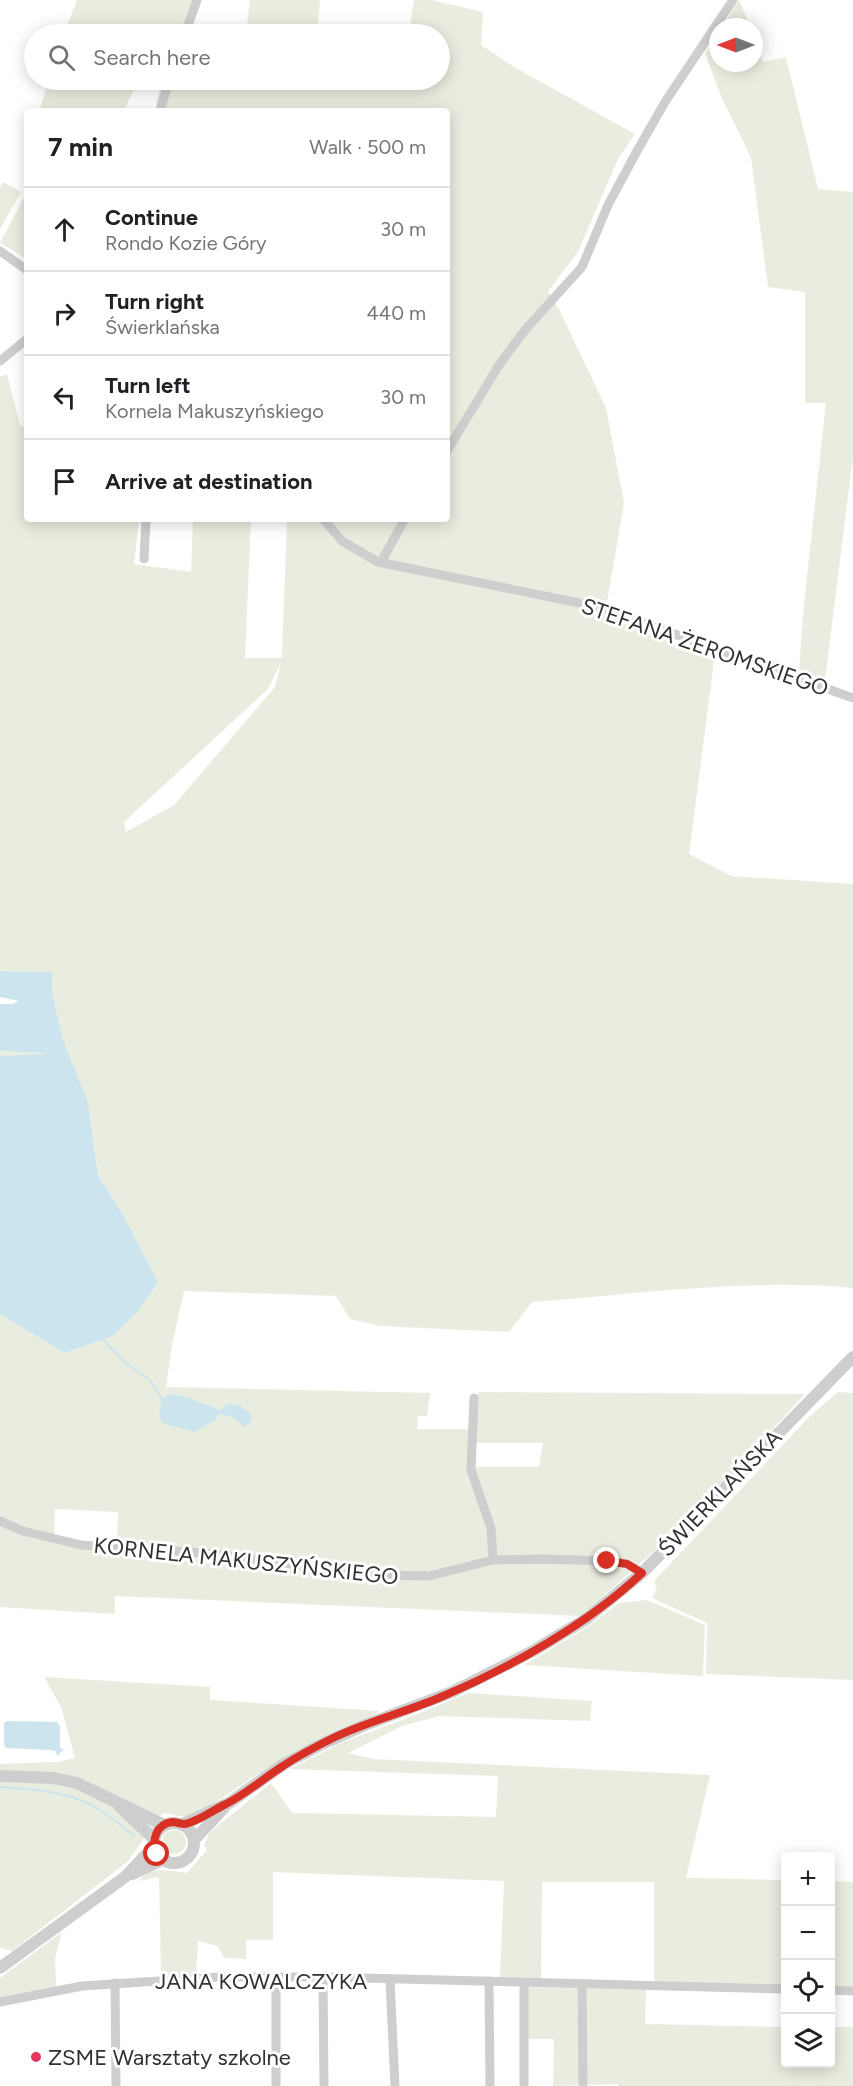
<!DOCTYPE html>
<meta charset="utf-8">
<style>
:root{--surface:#fff;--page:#f2f2f2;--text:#202124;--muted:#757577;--line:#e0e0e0}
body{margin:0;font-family:Figtree,sans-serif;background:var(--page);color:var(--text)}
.controls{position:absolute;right:18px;bottom:18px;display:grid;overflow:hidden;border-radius:6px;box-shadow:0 3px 15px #0003}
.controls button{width:54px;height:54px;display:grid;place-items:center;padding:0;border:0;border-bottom:2px solid var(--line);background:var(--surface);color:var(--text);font:30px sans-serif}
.compass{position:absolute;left:709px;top:18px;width:54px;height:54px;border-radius:50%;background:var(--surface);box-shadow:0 3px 15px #0003;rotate:270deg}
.stop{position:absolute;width:18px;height:18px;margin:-14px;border:4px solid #d93025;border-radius:50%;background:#fff}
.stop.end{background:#d93025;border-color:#fff;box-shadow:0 2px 6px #0008}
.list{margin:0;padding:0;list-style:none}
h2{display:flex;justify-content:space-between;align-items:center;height:78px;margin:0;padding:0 24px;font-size:26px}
h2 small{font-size:20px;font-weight:400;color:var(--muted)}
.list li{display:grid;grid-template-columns:39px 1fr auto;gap:18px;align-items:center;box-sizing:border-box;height:84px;padding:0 24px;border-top:2px solid var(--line)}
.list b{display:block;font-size:22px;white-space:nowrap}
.list p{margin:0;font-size:20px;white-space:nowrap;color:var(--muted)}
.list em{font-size:20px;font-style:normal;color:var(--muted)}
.icon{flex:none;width:33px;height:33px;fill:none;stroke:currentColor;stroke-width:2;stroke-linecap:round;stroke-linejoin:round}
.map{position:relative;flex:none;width:853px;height:2086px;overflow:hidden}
.search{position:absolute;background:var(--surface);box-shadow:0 3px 15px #0003;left:24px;top:24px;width:426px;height:66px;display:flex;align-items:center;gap:15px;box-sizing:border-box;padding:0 21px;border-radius:33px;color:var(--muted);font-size:22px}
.panel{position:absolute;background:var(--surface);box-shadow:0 3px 15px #0003;left:24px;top:108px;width:426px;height:414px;border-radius:6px}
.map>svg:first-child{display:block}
</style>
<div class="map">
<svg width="853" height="2086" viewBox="0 0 853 2086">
<rect width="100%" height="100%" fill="#fff"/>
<!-- green -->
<g fill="#e9eddf" fill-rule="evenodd">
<path d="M77,0H202L188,34H64Z"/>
<path d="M250,0H320L317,34H246Z"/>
<path d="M414,0H431L483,12L481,45L514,67L635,134L618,159L578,252L548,291L560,311L606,408L624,503L605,614L714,661L689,854L731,876L853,884V1288C749,1278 637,1294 532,1302L509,1332L380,1326L350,1319L336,1296L184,1291L172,1345L166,1387L430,1393L427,1416H418L417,1429H475L478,1392L805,1394L682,1526L581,1616L115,1596V1614L0,1607V1314L64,1353L157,1282L123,1215L98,1175L88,1102L63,1040L52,992V972L0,971V377L7,374L20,425L27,429V519H139L134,564L191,572L193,519H251L245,658H282L287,519H447V111H164L156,104L162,80H440V34H409ZM281,662L275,687L174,805L126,832L124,822L268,689ZM162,1399H192L220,1410L224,1409L225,1405L240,1406L235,1418L227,1415H218L216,1420L195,1432L160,1417ZM475,1443H543L539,1467H474ZM55,1509L118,1512L117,1545L80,1542L54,1535Z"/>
<path d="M739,0L750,27H722Z"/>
<path d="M718,34V63H754V38L763,62L786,57L818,189L853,192V456L825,680L799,671L804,604L826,403H805V292L768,287L751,158L721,96L705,54Z"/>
<path d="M49,80H138L124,111H39Z"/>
<path d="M3,182L21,192L0,229V188Z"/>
<path d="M27,192V259L0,243Z"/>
<path d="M0,1051L45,1053L46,1055L0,1056Z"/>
<path d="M838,1392L853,1393V1680L706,1674L707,1623L652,1598L657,1587L654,1581L810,1416Z"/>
<path d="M647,1600L705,1625L703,1676L524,1665L586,1628L619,1603Z"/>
<path d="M44,1677L210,1687V1700L380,1711L255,1776L192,1818L163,1813L127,1862L12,1951L0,1948V1764L58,1762L75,1758L61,1707Z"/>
<path d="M468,1693L592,1701L590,1721L439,1716L402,1726L348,1753L373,1759L710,1775L686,1878L785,1880V1986L654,1982V1882H542L541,1980L500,1977L504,1881L273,1872V1940H246V1959L224,1958L218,1946L198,1941L196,1974L161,1975L159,1877L139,1881C150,1865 170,1871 187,1873L207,1850L204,1845L209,1833L271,1783L292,1813L496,1817L498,1776L290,1769L343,1742L405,1719Z"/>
<circle cx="174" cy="1842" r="12"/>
<path d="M830,1881L853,1882V1988L831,1987Z"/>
<path d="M62,1932L55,1958L56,1987L0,1999V1978Z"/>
<path d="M524,1987L646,1990L645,2024L785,2027L786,2064H830L831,2027H853V2086H618V2084L553,2086L554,2039H524Z"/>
</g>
<!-- water -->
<g fill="#cce4ed">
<path d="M0,971L52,972V992L63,1040L88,1102L98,1175L123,1215L158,1282L137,1312L113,1336L64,1353L0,1314V1056L46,1054L44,1053L0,1051V1004H12L19,1001L0,997Z"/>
<path d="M171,1394L192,1399L220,1410L224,1408L225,1405C236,1402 246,1407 252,1416L249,1424L244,1427C235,1418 230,1414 218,1415L216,1420L195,1432L162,1423C158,1415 160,1408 162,1399Z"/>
<path d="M7,1721L57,1722L60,1726V1748L64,1749L57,1756L56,1751L51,1750L6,1748L4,1745V1723Z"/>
</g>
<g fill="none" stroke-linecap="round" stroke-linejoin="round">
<!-- stream -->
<g stroke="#cce4ed" stroke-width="2">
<path d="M103,1339L123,1361L150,1380L162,1399"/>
<path d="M0,1787C62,1792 86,1793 134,1836"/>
</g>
<!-- minor -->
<g stroke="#cecece" stroke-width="9">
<path d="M185,34L197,0"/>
<path d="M160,111L169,80"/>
<path d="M0,251L27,270"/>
<path d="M0,361L27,339"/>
<path d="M447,451L499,365L525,330L582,267L608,205L637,151L665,102L733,0"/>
<path d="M323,519L342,541L378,562L599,607L853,698"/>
<path d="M144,559L146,519"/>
<path d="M381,562L405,519"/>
<path d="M474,1398L471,1470L491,1528L493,1560"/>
<path d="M0,1521L23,1531L81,1545L204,1553L383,1575L429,1576L493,1560L541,1559L615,1561L627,1564L642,1573"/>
<path d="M276,1977V2086"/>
<path d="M323,1977L324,2086"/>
<path d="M390,1980L395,2086"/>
<path d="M489,1981L490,2086"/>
<path d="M115,1983L116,2086"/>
<path d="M524,1983V2086"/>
<path d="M582,1985L583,2086"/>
<path d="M830,1990L853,1991"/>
<path d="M0,2002L82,1986L220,1977H323L786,1989"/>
</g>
<!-- tertiary -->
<g stroke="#cecece" stroke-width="12">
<path d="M0,1776L54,1778L77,1783L164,1825"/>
<path d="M120,1807L154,1839"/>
<circle cx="174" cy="1843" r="20"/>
<path d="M183,1824L229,1803L284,1764L322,1744L365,1725L452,1692L533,1651L586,1619L642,1573L853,1357"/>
<path d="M194,1840L224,1808"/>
<path d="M132,1874L162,1860"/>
<path d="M0,1968L125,1877L154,1846"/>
</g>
</g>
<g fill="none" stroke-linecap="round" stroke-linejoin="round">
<!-- route -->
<path stroke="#d93025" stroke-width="8" d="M157,1854C151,1841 156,1824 172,1822C176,1822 181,1824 185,1824C199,1821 213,1810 226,1804C246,1794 264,1778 283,1766C299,1755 317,1746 335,1737C369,1721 406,1712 441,1697C510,1668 588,1624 642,1573L627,1564L607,1561"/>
</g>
<!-- markers -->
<circle fill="#e4365b" stroke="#fff" stroke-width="2" cx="36" cy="2057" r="6"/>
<g text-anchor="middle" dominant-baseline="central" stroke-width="6" stroke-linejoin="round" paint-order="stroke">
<!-- street labels -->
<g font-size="22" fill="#313131" stroke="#fff">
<text transform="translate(705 647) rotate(19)">STEFANA ŻEROMSKIEGO</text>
<text transform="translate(720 1493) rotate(-46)">ŚWIERKLAŃSKA</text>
<text transform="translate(246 1561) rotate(6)">KORNELA MAKUSZYŃSKIEGO</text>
<text x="261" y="1981">JANA KOWALCZYKA</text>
</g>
<!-- poi labels -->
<g font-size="22" fill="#313131" stroke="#fff" text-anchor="start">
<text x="48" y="2057">ZSME Warsztaty szkolne</text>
</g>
</g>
</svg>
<div class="controls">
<button>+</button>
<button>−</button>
<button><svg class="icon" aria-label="locate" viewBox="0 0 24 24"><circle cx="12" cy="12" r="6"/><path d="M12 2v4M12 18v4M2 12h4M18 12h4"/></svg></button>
<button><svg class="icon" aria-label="layers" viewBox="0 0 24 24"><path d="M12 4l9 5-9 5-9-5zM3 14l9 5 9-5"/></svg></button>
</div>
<svg class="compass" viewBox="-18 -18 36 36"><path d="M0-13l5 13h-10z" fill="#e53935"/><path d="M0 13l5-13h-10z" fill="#757577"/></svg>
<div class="stop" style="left:157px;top:1854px"></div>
<div class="stop end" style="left:607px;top:1561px"></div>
<div class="search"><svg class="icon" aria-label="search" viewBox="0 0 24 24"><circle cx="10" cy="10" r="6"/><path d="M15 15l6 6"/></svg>Search here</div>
<section class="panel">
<h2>7 min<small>Walk · 500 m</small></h2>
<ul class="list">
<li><svg class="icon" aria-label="ahead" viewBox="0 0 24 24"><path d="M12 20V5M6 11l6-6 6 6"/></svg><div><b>Continue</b><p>Rondo Kozie Góry</p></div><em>30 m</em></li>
<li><svg class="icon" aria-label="right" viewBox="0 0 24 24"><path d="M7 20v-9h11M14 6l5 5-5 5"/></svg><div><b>Turn right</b><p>Świerklańska</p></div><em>440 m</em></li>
<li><svg class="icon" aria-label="left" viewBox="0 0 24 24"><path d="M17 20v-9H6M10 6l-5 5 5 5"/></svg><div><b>Turn left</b><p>Kornela Makuszyńskiego</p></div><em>30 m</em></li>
<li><svg class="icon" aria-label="arrive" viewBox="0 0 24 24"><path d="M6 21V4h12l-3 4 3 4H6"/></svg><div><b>Arrive at destination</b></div></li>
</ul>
</section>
</div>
